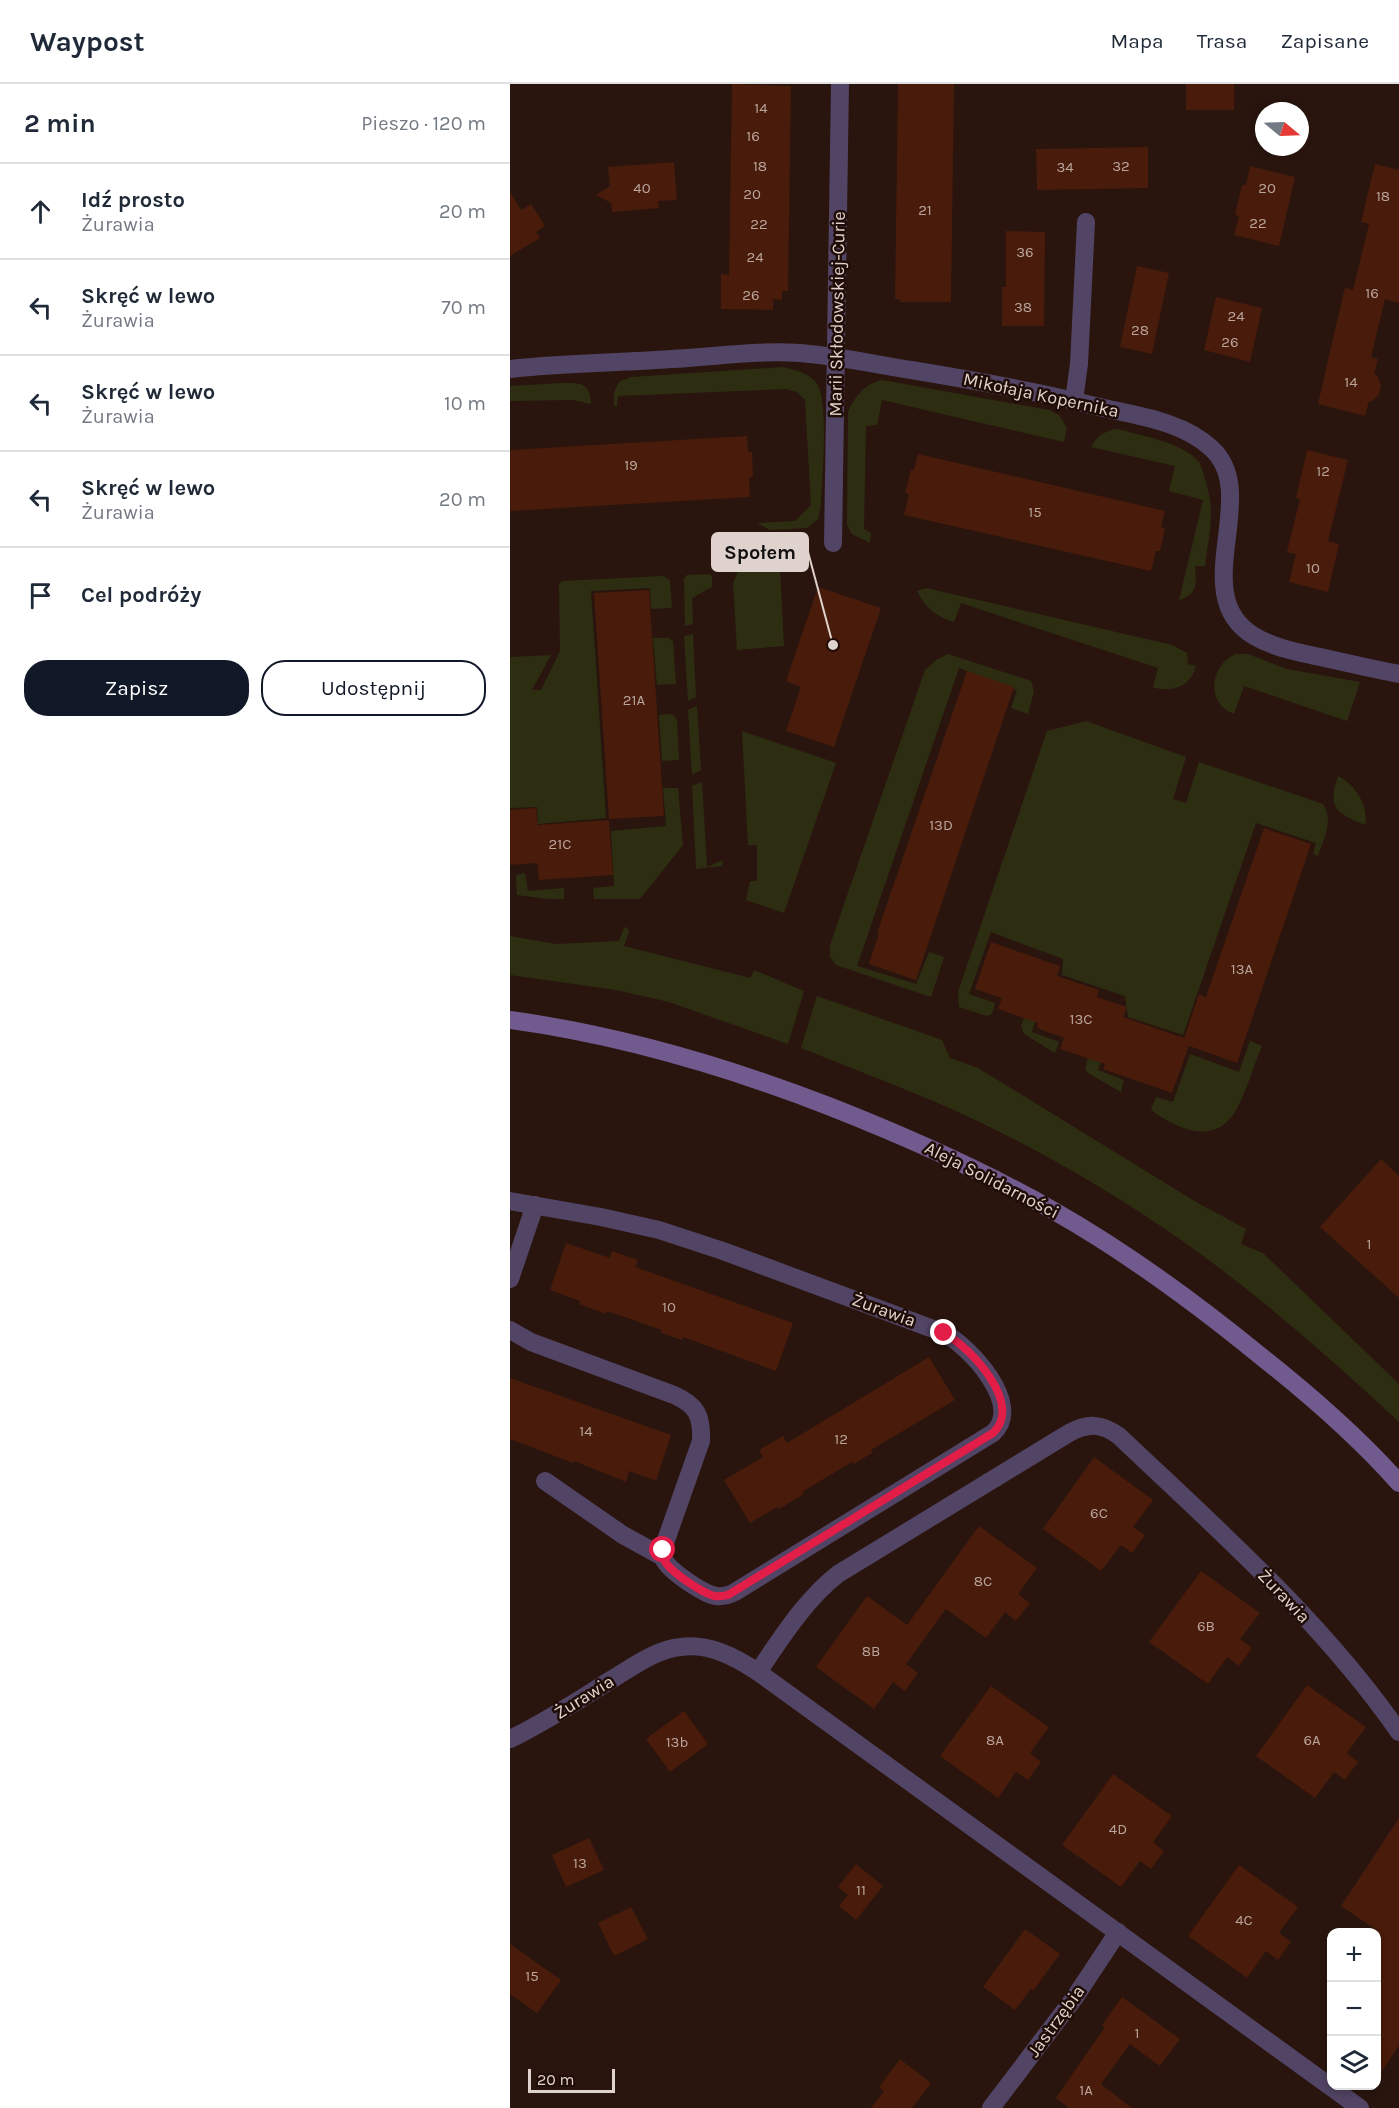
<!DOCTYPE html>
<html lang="pl">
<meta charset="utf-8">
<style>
:root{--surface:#fff;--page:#f2f2f3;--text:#1f2937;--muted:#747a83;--line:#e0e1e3;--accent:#111827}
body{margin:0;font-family:Karla,sans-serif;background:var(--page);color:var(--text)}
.controls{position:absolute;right:18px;bottom:18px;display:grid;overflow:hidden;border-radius:12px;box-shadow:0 3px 9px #0003}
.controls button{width:54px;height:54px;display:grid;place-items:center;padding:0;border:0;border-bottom:2px solid var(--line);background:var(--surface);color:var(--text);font:30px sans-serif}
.compass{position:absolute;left:745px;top:18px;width:54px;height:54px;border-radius:50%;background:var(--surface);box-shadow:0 3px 9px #0003;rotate:109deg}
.scale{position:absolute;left:18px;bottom:15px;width:87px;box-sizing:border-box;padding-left:6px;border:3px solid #e0d2cd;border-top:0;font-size:16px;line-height:21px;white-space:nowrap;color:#e0d2cd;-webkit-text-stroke:4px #1f0c06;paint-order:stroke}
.stop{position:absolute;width:18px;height:18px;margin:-14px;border:4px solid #e11d48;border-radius:50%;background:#fff}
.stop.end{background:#e11d48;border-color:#fff;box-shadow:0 2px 6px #0008}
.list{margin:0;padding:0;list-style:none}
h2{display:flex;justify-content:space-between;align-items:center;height:78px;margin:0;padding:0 24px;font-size:26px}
h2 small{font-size:20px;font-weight:400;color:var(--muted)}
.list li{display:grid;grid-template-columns:39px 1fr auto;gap:18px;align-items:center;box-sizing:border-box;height:96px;padding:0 24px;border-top:2px solid var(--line)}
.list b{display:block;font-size:22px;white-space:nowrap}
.list p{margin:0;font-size:20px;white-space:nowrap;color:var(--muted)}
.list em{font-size:20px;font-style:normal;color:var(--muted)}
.actions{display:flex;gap:12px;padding:18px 24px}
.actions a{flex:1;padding:14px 0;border:2px solid var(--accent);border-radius:24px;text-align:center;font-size:21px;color:var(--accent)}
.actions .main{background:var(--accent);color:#fff}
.icon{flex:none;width:33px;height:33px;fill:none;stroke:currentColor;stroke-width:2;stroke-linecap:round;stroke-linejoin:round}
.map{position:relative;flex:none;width:889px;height:2024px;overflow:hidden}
header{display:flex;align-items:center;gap:36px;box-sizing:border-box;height:84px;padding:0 30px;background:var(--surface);border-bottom:2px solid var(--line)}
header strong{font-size:28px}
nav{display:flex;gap:33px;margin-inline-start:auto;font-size:21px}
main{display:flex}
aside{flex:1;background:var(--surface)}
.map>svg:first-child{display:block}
</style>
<header>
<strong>Waypost</strong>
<nav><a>Mapa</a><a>Trasa</a><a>Zapisane</a></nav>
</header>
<main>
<aside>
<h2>2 min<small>Pieszo · 120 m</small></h2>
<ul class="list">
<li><svg class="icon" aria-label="ahead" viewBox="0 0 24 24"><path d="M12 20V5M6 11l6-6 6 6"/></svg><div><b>Idź prosto</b><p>Żurawia</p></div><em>20 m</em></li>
<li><svg class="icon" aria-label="left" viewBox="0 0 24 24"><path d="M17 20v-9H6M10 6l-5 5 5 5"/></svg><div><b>Skręć w lewo</b><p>Żurawia</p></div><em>70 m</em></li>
<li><svg class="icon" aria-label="left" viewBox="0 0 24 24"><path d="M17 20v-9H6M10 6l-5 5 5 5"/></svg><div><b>Skręć w lewo</b><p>Żurawia</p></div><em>10 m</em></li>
<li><svg class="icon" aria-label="left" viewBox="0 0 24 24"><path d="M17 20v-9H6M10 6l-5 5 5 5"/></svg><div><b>Skręć w lewo</b><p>Żurawia</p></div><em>20 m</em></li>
<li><svg class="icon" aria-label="arrive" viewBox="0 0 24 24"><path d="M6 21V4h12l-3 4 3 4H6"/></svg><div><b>Cel podróży</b></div></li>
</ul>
<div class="actions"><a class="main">Zapisz</a><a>Udostępnij</a></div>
</aside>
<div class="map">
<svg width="889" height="2024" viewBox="0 0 889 2024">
<rect width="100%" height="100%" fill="#29150e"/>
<!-- green -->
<g fill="#2d2e11">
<path d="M274,283C285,286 300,289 307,300C319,318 312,396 311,421L308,435L297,444L260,446L247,439L285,437L301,421L295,316L287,308L276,305L108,312L107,322H104V308L109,298L121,293Z"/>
<path d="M372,296L539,326L549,331L557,344L554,358L372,316L367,341L356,342L354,445L361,449L360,459L342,450L337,441L338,328C345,313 354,300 372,296Z"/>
<path d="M51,299C70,299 80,298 81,320L63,316L0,317V302Z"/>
<path d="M608,345C631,352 673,358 689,378C692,382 693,390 695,395C706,429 699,449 695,482H685C686,499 689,510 669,516L693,416L659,407L665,382L581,363C588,351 594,347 608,345Z"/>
<path d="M270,483L274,562L227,566L223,499L229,485Z"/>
<path d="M199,490L202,492V503L182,514L183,540L175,542L174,495L177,491Z"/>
<path d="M153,492L160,496L162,524L141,525L140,504L81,507L96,734L28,740L27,723L0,724V573L41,571L22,606H31L50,567L49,500L52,497Z"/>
<path d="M416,504L662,561L677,569L678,580L686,582C681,603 661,609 643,603L648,584L451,519L444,538C425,532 416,524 407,507Z"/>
<path d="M183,550L186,613L178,617L174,552Z"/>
<path d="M143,554H158L163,557L166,600L147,601Z"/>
<path d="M438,570L521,597L524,607L518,630L501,624L507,606L449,584L347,882L406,900L419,868L434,873L421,913L326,881L320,873V861L415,586L426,576Z"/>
<path d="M726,570H738L777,585L850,598L837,637L734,602L724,630C695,620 700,580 726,570Z"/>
<path d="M187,622L191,686L182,691L178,626Z"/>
<path d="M162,630L167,636L169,676L152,677L149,631Z"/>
<path d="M576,637L676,673L663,715L676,719L689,678L813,720C824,737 814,754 808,772L803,770L806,759L746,739L673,951L618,933L615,912L552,891L553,875L481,848L459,910L485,919L482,930L477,932L449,923L448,908L537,647Z"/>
<path d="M232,647L326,679L274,829L236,816L240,797H247V761H238Z"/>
<path d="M828,692C845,701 859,721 855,741C826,729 817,724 828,692Z"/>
<path d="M192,698L197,783L213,776L212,782L186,785L182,702Z"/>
<path d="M153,704H168L173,761L130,815H84L83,804L104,802L101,747L156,742Z"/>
<path d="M15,789L18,807L54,804V815H38L7,811L6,791Z"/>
<path d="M117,843L119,847L114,862L240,894L244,886L294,907L278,960L159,918L106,906L0,891V852L46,860L109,857L114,844Z"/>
<path d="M307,912L432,956L440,974L468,984L686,1118L736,1145L731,1160L753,1169L889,1300V1338C815,1269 739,1202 655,1145C582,1095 502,1051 421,1016C378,998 334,981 291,964Z"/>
<path d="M515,931L526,935L522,948L549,958L545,969L514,950L511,942Z"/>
<path d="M740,957L752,962C743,982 737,1007 726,1026C705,1063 667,1045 641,1026L646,1013L663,1018L680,970L729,988Z"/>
<path d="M579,969L592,973L588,986L614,996L611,1008L578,989L575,985Z"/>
</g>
<!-- building -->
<g fill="#481b0a">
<path d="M222,0L281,2L278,207H272V216L263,215V226L211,225V190L219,191Z"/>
<path d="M388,0H444L441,218H389L390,215H385Z"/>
<rect x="676" y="0" width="48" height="26"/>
<path d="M638,63V104L527,106L526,65Z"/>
<path d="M164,78L167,116L148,117L149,124L102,128L101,119L86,111L100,102L98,83Z"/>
<path d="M865,80L889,86V219L875,215L861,273L868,275L864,290L867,291L871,301L869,311L861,318L859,317L855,332L808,320L835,203L843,206L859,140L851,138Z"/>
<path d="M740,82L785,93L769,162L724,151L729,132L725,131L732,101H736Z"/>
<path d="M0,108L11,126L21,120L35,142L26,148L30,154L0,172Z"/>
<path d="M496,147L535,148L534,242H492V203H496Z"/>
<path d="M627,182L659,189L642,270L610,263Z"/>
<path d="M706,213L752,224L740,278L694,266Z"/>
<path d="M237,352L238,368H242L243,393H239L240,413L0,427V366Z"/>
<path d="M797,366L838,376L818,457L829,460L818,508L779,498L786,470L777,468L790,415L786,414Z"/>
<path d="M408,370L655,427L651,443L655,444L650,467H646L641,487L394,431L399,410L395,409L401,385L404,386Z"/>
<path d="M308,503L371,524L324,663L276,647L291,603L276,597Z"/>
<path d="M139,506L154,732L99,735L84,509Z"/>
<path d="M457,587L504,603L406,896L359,880L369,849H367Z"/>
<path d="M26,724L28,741L99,736L103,791L29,796L27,779L0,781V726Z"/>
<path d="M754,744L801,760L727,979L679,962L662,1009L593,985L595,980L550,965L554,954L527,944L528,939L488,925L492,914L465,905L481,858L550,882L547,892L589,906L587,913L617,923L613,933L674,954L689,910L696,913Z"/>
<path d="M871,1075L889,1092V1214L810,1143Z"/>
<path d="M56,1159L100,1174L102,1167L128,1176L125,1183L283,1239L266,1287L173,1253L172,1256L151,1249L152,1246L97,1227L96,1230L69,1220L70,1217L40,1206Z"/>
<path d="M419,1273L445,1316L361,1366L362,1369L344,1380L342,1378L292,1408L294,1410L269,1425L267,1423L240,1439L214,1396L253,1373L249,1366L273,1352L277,1359Z"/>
<path d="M0,1294L161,1351L146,1397L119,1387L116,1398L64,1377L63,1379L0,1355Z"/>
<path d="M584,1373L643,1416L623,1443L635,1451L622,1469L611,1461L591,1487L533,1445Z"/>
<path d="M469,1442L527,1484L508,1510L520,1519L506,1537L495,1528L476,1554L436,1525L396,1580L408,1589L395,1607L383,1598L364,1625L306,1583L357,1512L397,1541Z"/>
<path d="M691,1487L750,1529L730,1555L742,1564L729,1582L717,1573L698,1600L639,1558Z"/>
<path d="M797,1601L856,1643L837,1669L848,1678L835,1696L824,1688L805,1714L746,1672Z"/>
<path d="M481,1602L539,1643L520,1669L531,1678L518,1696L506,1688L488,1714L430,1672Z"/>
<path d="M174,1627L198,1660L160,1688L136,1655Z"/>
<path d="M603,1690L662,1732L643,1758L654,1767L641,1785L630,1777L611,1803L552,1761Z"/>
<path d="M889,1734V1961L867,1995L868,1847L831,1822Z"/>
<path d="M79,1754L94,1786L56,1803L42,1771Z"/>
<path d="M346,1780L373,1802L346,1836L329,1822L338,1811L328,1803Z"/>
<path d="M729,1781L788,1823L769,1849L781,1858L768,1876L756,1867L737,1894L678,1852Z"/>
<path d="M121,1823L138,1855L104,1872L88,1839Z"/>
<path d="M515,1845L550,1870L523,1907L521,1905L505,1926L473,1903Z"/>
<path d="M0,1860L51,1896L27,1929L0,1910Z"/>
<path d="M612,1913L670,1955L650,1982L620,1960L591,2000L622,2024H559L546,2014L595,1943L592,1941Z"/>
<path d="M390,1975L421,1999L402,2024H361L374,2007L369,2003Z"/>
</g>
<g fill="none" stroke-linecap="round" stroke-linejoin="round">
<!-- minor -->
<g stroke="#524464" stroke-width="18">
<path d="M0,285C53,279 107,279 161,275C203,273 248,266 290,269C327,272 364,280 401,286C462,296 521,306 581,321C620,331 670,335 701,364C753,410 675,511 744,552C764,564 788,568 810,573C837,579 863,585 889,590"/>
<path d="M564,316L569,280L576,138"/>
<path d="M323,459L330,0"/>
<path d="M0,1117L91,1133L149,1146L213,1167L434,1249C460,1263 514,1321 483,1349L225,1508C219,1511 213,1513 206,1512C194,1510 155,1485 153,1473C152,1468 154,1463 155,1459L191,1357C192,1332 187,1321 164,1311L21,1258L0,1246"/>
<path d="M0,1195L25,1121"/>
<path d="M35,1397L113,1451L153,1473"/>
<path d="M248,1588C272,1553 295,1516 328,1490L559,1349C578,1339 591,1339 609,1352C708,1446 811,1536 889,1648"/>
<path d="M0,1655C36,1638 70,1615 104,1594C124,1582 147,1565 171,1563C199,1559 225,1573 248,1588L850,2024"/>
<path d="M481,2024L565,1913L608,1848"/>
</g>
<!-- secondary -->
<path stroke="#715a8e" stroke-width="18" d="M0,936C110,951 218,983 321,1023C397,1053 472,1086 544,1127C618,1169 687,1220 753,1274C801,1312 848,1353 889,1399"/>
</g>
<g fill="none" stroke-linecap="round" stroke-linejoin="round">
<!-- route -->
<path stroke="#e11d48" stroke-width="8" d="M153,1466C153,1471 153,1475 156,1479C164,1490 191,1508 204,1512C209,1513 213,1512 218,1511L483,1349C514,1320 460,1263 434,1249"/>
</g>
<g text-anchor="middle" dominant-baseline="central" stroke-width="5" stroke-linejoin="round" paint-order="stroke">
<!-- number labels -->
<g font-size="15" fill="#baa49c">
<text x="251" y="24">14</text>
<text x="243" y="52">16</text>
<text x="250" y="82">18</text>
<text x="611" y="82">32</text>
<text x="555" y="83">34</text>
<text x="132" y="104">40</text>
<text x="757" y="104">20</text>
<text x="242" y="110">20</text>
<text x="873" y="112">18</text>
<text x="415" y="126">21</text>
<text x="748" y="139">22</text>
<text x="249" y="140">22</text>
<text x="515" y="168">36</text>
<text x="245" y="173">24</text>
<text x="862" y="209">16</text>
<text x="241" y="211">26</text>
<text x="513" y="223">38</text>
<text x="726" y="232">24</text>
<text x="630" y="246">28</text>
<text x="720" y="258">26</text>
<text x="841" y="298">14</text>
<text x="121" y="381">19</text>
<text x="813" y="387">12</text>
<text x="525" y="428">15</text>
<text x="803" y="484">10</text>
<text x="124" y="616">21A</text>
<text x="431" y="741">13D</text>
<text x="50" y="760">21C</text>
<text x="732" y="885">13A</text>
<text x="571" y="935">13C</text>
<text x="859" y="1160">1</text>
<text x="159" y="1223">10</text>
<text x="76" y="1347">14</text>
<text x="331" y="1355">12</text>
<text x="589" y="1429">6C</text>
<text x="473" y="1497">8C</text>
<text x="696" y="1542">6B</text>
<text x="361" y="1567">8B</text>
<text x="485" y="1656">8A</text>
<text x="802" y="1656">6A</text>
<text x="167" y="1658">13b</text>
<text x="608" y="1745">4D</text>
<text x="70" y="1779">13</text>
<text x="351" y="1806">11</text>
<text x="734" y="1836">4C</text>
<text x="22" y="1892">15</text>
<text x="627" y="1949">1</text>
<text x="576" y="2006">1A</text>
</g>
<!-- street labels -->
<g font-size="18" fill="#e0d2cd" stroke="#1f0c06">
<text transform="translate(327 230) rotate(-89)">Marii Skłodowskiej-Curie</text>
<text transform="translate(531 311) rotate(12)">Mikołaja Kopernika</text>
<text transform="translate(482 1096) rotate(27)">Aleja Solidarności</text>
<text transform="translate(374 1226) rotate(20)">Żurawia</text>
<text transform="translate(774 1512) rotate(46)">Żurawia</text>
<text transform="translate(74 1613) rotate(-32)">Żurawia</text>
<text transform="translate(546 1937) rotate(-54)">Jastrzębia</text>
</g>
</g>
<!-- callouts -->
<path fill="none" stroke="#e0d2cd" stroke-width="2" d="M323 561L298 468"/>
<circle fill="#e0d2cd" stroke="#1f0c06" stroke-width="2" cx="323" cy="561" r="6"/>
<rect fill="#e0d2cd" stroke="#e0d2cd" stroke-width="2" x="202" y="449" width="96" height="38" rx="6"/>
<g font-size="20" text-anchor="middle" font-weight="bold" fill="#111">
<text x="250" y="475">Społem</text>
</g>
</svg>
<div class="controls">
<button>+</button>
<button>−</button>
<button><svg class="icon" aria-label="layers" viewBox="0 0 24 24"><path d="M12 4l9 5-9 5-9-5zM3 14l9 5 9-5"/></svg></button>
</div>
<svg class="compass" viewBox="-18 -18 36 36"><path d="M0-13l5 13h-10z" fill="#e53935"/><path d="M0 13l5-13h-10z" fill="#747a83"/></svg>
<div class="scale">20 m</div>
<div class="stop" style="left:153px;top:1466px"></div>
<div class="stop end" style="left:434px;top:1249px"></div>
</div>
</main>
